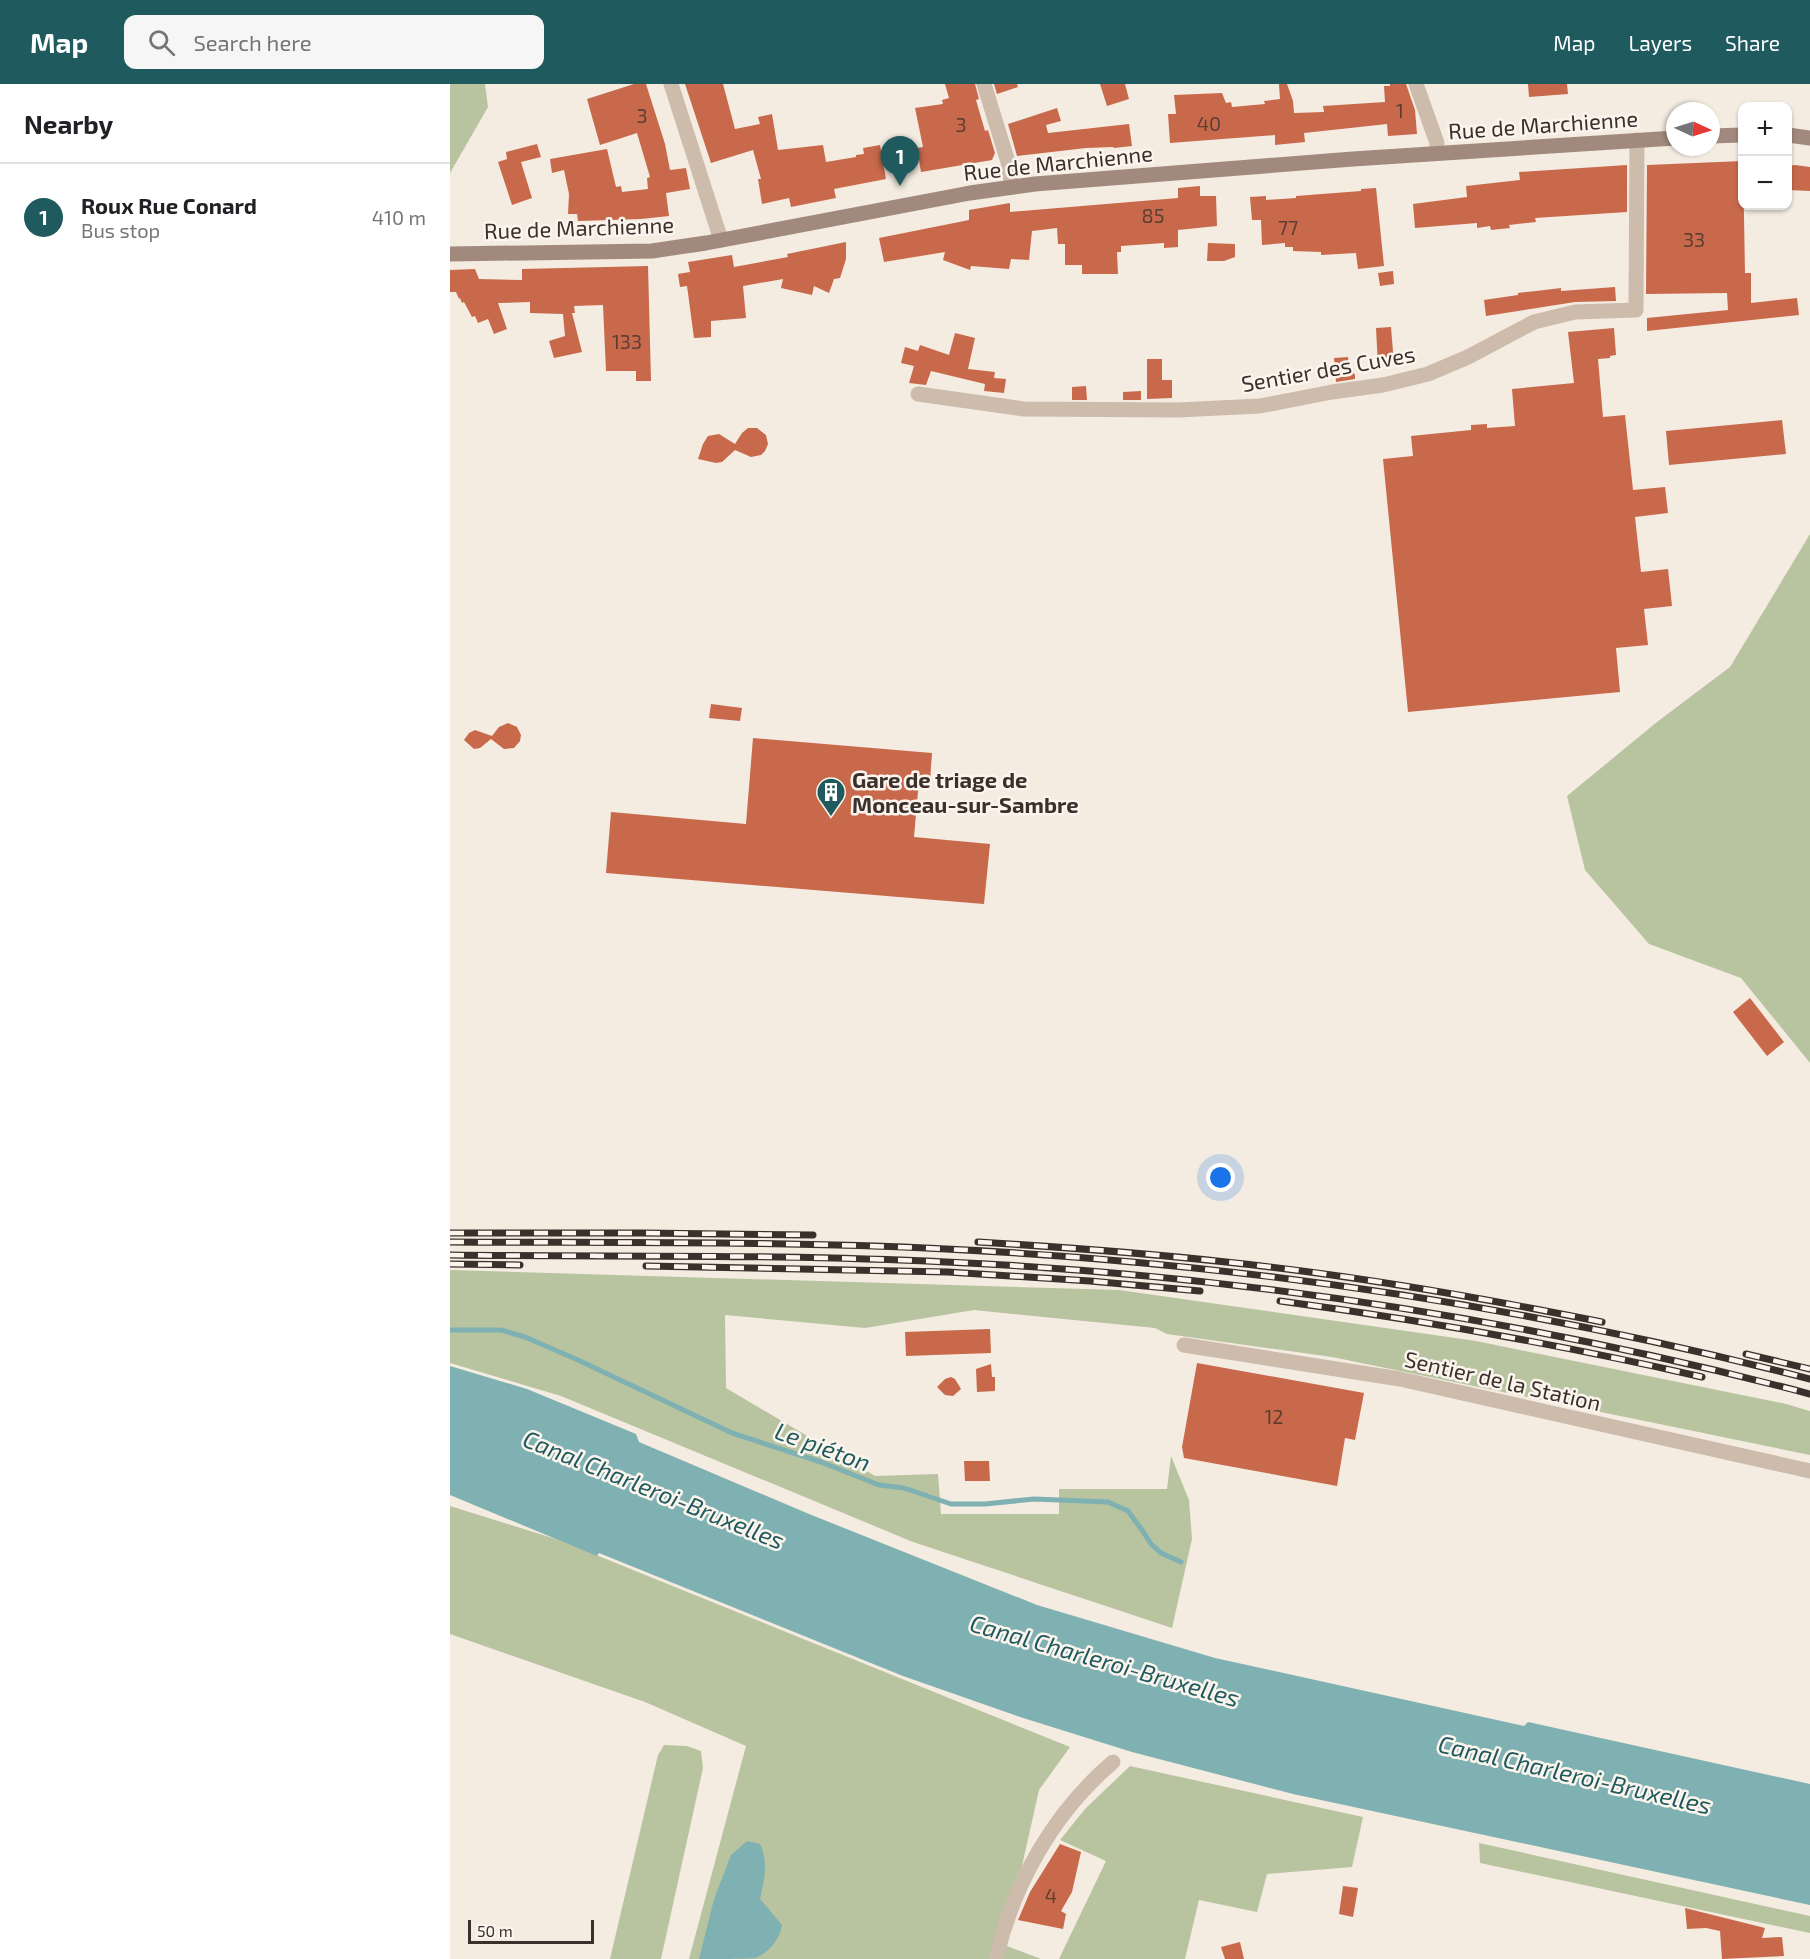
<!DOCTYPE html>
<meta charset="utf-8">
<style>
:root{--surface:#fff;--page:#f6f6f6;--text:#202124;--muted:#757577;--line:#e0e0e0;--accent:#1f5a5e}
body{margin:0;font-family:"Exo 2",sans-serif;background:var(--page);color:var(--text)}
.controls{position:absolute;right:18px;top:18px;display:grid;overflow:hidden;border-radius:12px;box-shadow:0 2px 4px #0004}
.controls button{width:54px;height:54px;display:grid;place-items:center;padding:0;border:0;border-bottom:2px solid var(--line);background:var(--surface);color:var(--text);font:30px sans-serif}
.compass{position:absolute;left:1216px;top:18px;width:54px;height:54px;border-radius:50%;background:var(--surface);box-shadow:0 2px 4px #0004;rotate:94deg}
.scale{position:absolute;left:18px;bottom:15px;width:126px;box-sizing:border-box;padding-left:6px;border:3px solid #3b302b;border-top:0;font-size:16px;line-height:21px;white-space:nowrap;color:#3b302b;-webkit-text-stroke:4px #fbf5ee;paint-order:stroke}
.you{position:absolute;left:771px;top:1094px;width:21px;height:21px;margin:-15px;border:4px solid #fff;border-radius:50%;background:#1a73e8;box-shadow:0 0 0 9px #1a73e833}
.badge{display:grid;place-items:center;width:39px;height:39px;border-radius:50%;background:var(--accent);color:#fff;font-size:20px;font-weight:700}
.pin{position:absolute;translate:-50% -50px;filter:drop-shadow(0 2px 3px #0008)}
.pin::after{content:'';position:absolute;top:32px;width:21px;height:18px;background:inherit;clip-path:polygon(0 0,100% 0,50% 100%)}
.list{margin:0;padding:0;list-style:none}
h2{display:flex;justify-content:space-between;align-items:center;height:78px;margin:0;padding:0 24px;font-size:26px}
h2 small{font-size:20px;font-weight:400;color:var(--muted)}
.list li{display:grid;grid-template-columns:39px 1fr auto;gap:18px;align-items:center;box-sizing:border-box;height:108px;padding:0 24px;border-top:2px solid var(--line)}
.list b{display:block;font-size:22px;white-space:nowrap}
.list p{margin:0;font-size:20px;white-space:nowrap;color:var(--muted)}
.list em{font-size:20px;font-style:normal;color:var(--muted)}
.icon{flex:none;width:33px;height:33px;fill:none;stroke:currentColor;stroke-width:2;stroke-linecap:round;stroke-linejoin:round}
.map{position:relative;flex:none;width:1360px;height:1875px;overflow:hidden}
header{display:flex;align-items:center;gap:36px;box-sizing:border-box;height:84px;padding:0 30px;background:var(--accent);color:#fff}
header strong{font-size:28px}
nav{display:flex;gap:33px;margin-inline-start:auto;font-size:21px}
.search{width:420px;height:54px;background:var(--page);display:flex;align-items:center;gap:15px;box-sizing:border-box;padding:0 21px;border-radius:12px;color:var(--muted);font-size:22px}
main{display:flex}
aside{flex:1;background:var(--surface)}
.map>svg:first-child{display:block}
</style>
<header>
<strong>Map</strong>
<div class="search"><svg class="icon" aria-label="search" viewBox="0 0 24 24"><circle cx="10" cy="10" r="6"/><path d="M15 15l6 6"/></svg>Search here</div>
<nav><a>Map</a><a>Layers</a><a>Share</a></nav>
</header>
<main>
<aside>
<h2>Nearby<small></small></h2>
<ul class="list">
<li><span class="badge">1</span><div><b>Roux Rue Conard</b><p>Bus stop</p></div><em>410 m</em></li>
</ul>
</aside>
<div class="map">
<svg width="1360" height="1875" viewBox="0 0 1360 1875">
<rect width="100%" height="100%" fill="#f4ebe1"/>
<!-- green -->
<g fill="#b8c4a0">
<path d="M0,0H35L38,23L0,89Z"/>
<path d="M1360,450V979L1291,894L1199,860L1135,786L1117,712L1207,638L1280,583Z"/>
<path d="M0,1186L669,1206L1026,1257L1336,1320L1360,1327V1371L882,1273L717,1250L705,1244L524,1226L415,1244L275,1231L276,1304L425,1392L488,1390L491,1430H609V1405H717L721,1372L739,1416L742,1455L722,1544L463,1458L111,1312L0,1279Z"/>
<path d="M0,1422L109,1456L620,1663L589,1706L563,1822L552,1860L591,1875H239L296,1662L195,1618L0,1550Z"/>
<path d="M214,1661L237,1662L251,1667L253,1684L211,1875H160L208,1671Z"/>
<path d="M680,1682L913,1733L902,1783L817,1790L807,1828L749,1816L735,1875H609L656,1777L610,1756L635,1725Z"/>
<path d="M1029,1759L1360,1832V1849L1030,1779Z"/>
</g>
<!-- water -->
<g fill="#7fb0b2">
<path d="M0,1282L77,1305L186,1350L189,1358L359,1430L587,1521L765,1574L1074,1642L1078,1638L1360,1700V1821L843,1710L682,1668L570,1633L453,1592L149,1469L147,1472L0,1411Z"/>
<path d="M297,1757L310,1760C319,1779 314,1796 310,1815L332,1841C330,1855 319,1868 306,1874C298,1875 261,1875 249,1875L264,1815L281,1771Z"/>
</g>
<g fill="none" stroke-linecap="round" stroke-linejoin="round">
<!-- stream -->
<path stroke="#7fb0b2" stroke-width="5" d="M0,1246H51L75,1253L128,1276L282,1349L371,1378L429,1401L454,1404L501,1420H535L584,1415L658,1418L678,1427L692,1446L701,1460L711,1469L731,1478"/>
</g>
<!-- building -->
<g fill="#c8694b">
<path d="M184,0H196L215,60L220,86L236,84L240,105L216,109L219,132L191,135L128,137L127,130H118L119,110L114,86L102,89L100,75L157,65L166,103L171,102L172,108L198,105L197,94L200,93L187,49L150,61L137,15Z"/>
<path d="M235,0H273L285,45L310,40L308,33L322,30L328,66L373,61L376,78L406,73V71L414,70L413,64L430,61L436,95L384,105L386,114L341,123L339,114L312,120L308,95H311L303,66L261,79Z"/>
<path d="M495,0H525L529,15L526,16L535,47L538,46L545,69L542,76L471,88L467,64L473,63L465,24L493,20L492,16L499,14Z"/>
<path d="M544,0H567L568,3L547,10Z"/>
<path d="M650,0H675L679,15L657,22Z"/>
<path d="M829,0H837L843,17L844,29L874,28L873,22L935,18L934,2H940V0H956L965,26L967,50L938,52L937,40L854,49L855,58L825,61V51L720,59L718,30H726L724,11L772,9L776,19L781,18L782,23L815,20L814,17L830,15Z"/>
<path d="M1078,0H1117L1118,10L1079,13Z"/>
<path d="M607,24L611,37L596,41L598,49L679,40L682,62L664,64L663,63L636,64L567,72L558,40Z"/>
<path d="M87,60L91,73L71,78L82,114L62,121L48,78L57,75L56,68Z"/>
<path d="M1293,77L1295,189H1301V219L1347,214L1349,231L1197,247V234L1278,226L1277,209L1196,210L1197,81Z"/>
<path d="M1177,81V128L1085,134L1086,138L1059,141L1060,144L1041,146L1040,142L1027,144V139L965,144L963,120L1017,113L1016,102L1070,96L1069,88Z"/>
<path d="M1345,81L1360,83V107L1338,106V82Z"/>
<path d="M750,102V112H766L767,142L728,146V163L714,164V159L671,162V168H667L668,190H632V181H615V160H608L607,144L582,147L579,176L561,175L559,185L521,182L520,186L493,176L495,168L434,178L429,154L519,136V126L560,119V128L728,114V104Z"/>
<path d="M926,104L934,182L908,185L906,169L871,171V168L843,167V163H835V159L812,161L811,136H802L800,113L816,112V116L846,114V112L911,107V105Z"/>
<path d="M396,158V175L390,194L384,195L379,209L364,202L362,211L331,204L333,195L293,202L296,234L261,237V253L244,254L237,202L230,203L228,190L240,188L238,178L282,171L284,183L338,173L337,170Z"/>
<path d="M758,159L785,160V173L774,177H757Z"/>
<path d="M198,182L201,297H186V287H156L153,221L124,222L125,229H122L132,268L104,274L99,257L115,252L113,230L80,229V218L48,219L57,245L44,250L38,235L28,239L25,232L22,233L14,218L12,219L10,214L9,215L6,208H0V186L25,185L29,195L72,196V185Z"/>
<path d="M943,187L944,200L930,202L928,189Z"/>
<path d="M1165,203L1166,217L1125,218L1036,232L1034,216L1068,211V209L1086,207L1111,204V207Z"/>
<path d="M941,243L944,280L928,282L926,244Z"/>
<path d="M1164,244L1166,271L1160,272V274L1148,275L1153,333L1175,331L1183,406L1215,403L1218,429L1185,433L1191,488L1218,485L1222,522L1194,525L1198,561L1166,564L1170,608L958,628L933,375L963,372L961,352L1021,346V341L1037,340V344L1065,342L1062,305L1124,299L1118,248Z"/>
<path d="M505,249L525,254L518,285L545,288L544,294L556,295L554,309L534,307L535,300L481,287L476,301L459,299L464,282L451,279L455,263L468,267L470,261L499,271Z"/>
<path d="M898,273L899,282L905,291V295L886,298L884,274Z"/>
<path d="M697,275H712V296H722V314L697,315Z"/>
<path d="M636,302L637,316H622V303Z"/>
<path d="M691,307V316H673V308Z"/>
<path d="M1332,336L1336,370L1219,381L1216,347Z"/>
<path d="M298,344H307L316,351L318,360L315,367L311,371L301,373L285,366L272,378L266,379L248,375L253,360L258,352L269,350L285,360L292,349Z"/>
<path d="M261,620L292,624L290,637L259,634Z"/>
<path d="M58,639L67,643L71,651L70,657L64,664L54,665L41,655L30,664L24,665L14,656L19,649L25,646L42,652L49,643Z"/>
<path d="M303,654L482,669L480,697L469,696L464,753L540,760L534,820L156,789L161,728L296,740Z"/>
<path d="M1300,914L1334,958L1317,972L1283,928Z"/>
<path d="M540,1245L541,1269L456,1272L455,1248Z"/>
<path d="M747,1279L914,1309L905,1356L895,1354L887,1402L734,1374L732,1363Z"/>
<path d="M541,1280L542,1293H545V1307L527,1308L526,1285Z"/>
<path d="M501,1293L505,1295L511,1305L503,1312L495,1311L487,1303L495,1295Z"/>
<path d="M514,1377H539L540,1397H515Z"/>
<path d="M610,1760L631,1768L622,1808L611,1827L616,1830L613,1845L568,1836L580,1808Z"/>
<path d="M893,1802L908,1804L903,1833L889,1830Z"/>
<path d="M1235,1824L1315,1844L1312,1854L1332,1853L1334,1872L1272,1875L1270,1847L1256,1844L1237,1845Z"/>
<path d="M790,1858L794,1875H775L771,1863Z"/>
</g>
<g fill="none" stroke-linecap="round" stroke-linejoin="round">
<!-- street -->
<g stroke="#cdbbac" stroke-width="15">
<path d="M221,0L271,156"/>
<path d="M534,0L558,78L562,103"/>
<path d="M966,0L987,59V69"/>
<path d="M468,310L574,325L728,326L810,322L882,308L933,301L978,290L1018,273L1084,238L1125,228L1186,226L1187,56"/>
<path d="M734,1261L950,1295L1360,1387"/>
<path d="M546,1875C563,1800 604,1728 663,1678"/>
</g>
<!-- secondary -->
<g stroke="#a18a7d" stroke-width="15">
<path d="M1338,51L1360,54"/>
<path d="M1261,52L1292,51"/>
<path d="M0,170L202,167L256,159L520,109L585,100L903,75L1225,54"/>
</g>
<!-- rail casing -->
<g stroke="#3b302b" stroke-width="7">
<g id="rail">
<path d="M0,1149H192L363,1151"/>
<path d="M0,1158C165,1159 331,1157 496,1165C787,1179 1078,1222 1360,1295"/>
<path d="M528,1158C611,1163 694,1169 776,1178C902,1191 1028,1213 1152,1238"/>
<path d="M0,1171C165,1173 331,1170 496,1178C787,1191 1078,1236 1360,1310"/>
<path d="M0,1180L70,1181"/>
<path d="M196,1182L498,1188L640,1197L750,1207"/>
<path d="M830,1217C972,1236 1112,1261 1252,1293"/>
<path d="M1296,1270L1360,1285"/>
</g>
</g>
<!-- rail -->
<use href="#rail" stroke="#fbf5ee" stroke-width="4.5" stroke-dasharray="14" stroke-linecap="butt"/>
</g>
<!-- icons -->
<defs>
<g id="building-pin" transform="scale(1.5)"><path d="M0 17L-7.5 6A9.5 9.5 0 1 1 7.5 6Z" fill="#1f5a5e" stroke="#fbf5ee"/><path d="M-4-6H4V6H1V3H-1V6H-4ZM-2.5-4.3h1.7v1.8h-1.7ZM.8-4.3h1.7v1.8H.8ZM-2.5-1h1.7V.8h-1.7ZM.8-1h1.7V.8H.8Z" fill="#fff"/></g>
</defs>
<g fill-rule="evenodd">
<use href="#building-pin" x="381" y="708"/>
</g>
<g text-anchor="middle" dominant-baseline="central" stroke-width="5" stroke-linejoin="round" paint-order="stroke">
<!-- number labels -->
<g font-size="20" fill="#5e3e33">
<text x="950" y="26">1</text>
<text x="192" y="31">3</text>
<text x="759" y="39">40</text>
<text x="511" y="40">3</text>
<text x="703" y="131">85</text>
<text x="838" y="143">77</text>
<text x="1244" y="155">33</text>
<text x="177" y="257">133</text>
<text x="824" y="1332">12</text>
<text x="601" y="1811">4</text>
</g>
<!-- street labels -->
<g font-size="22" fill="#3b302b" stroke="#fbf5ee">
<text transform="translate(1093 40) rotate(-4)">Rue de Marchienne</text>
<text transform="translate(608 78) rotate(-6)">Rue de Marchienne</text>
<text transform="translate(129 143) rotate(-2)">Rue de Marchienne</text>
<text transform="translate(878 284) rotate(-10)">Sentier des Cuves</text>
<text transform="translate(1053 1296) rotate(13)">Sentier de la Station</text>
</g>
<!-- poi labels -->
<g font-size="22" font-weight="bold" fill="#3b302b" stroke="#fbf5ee" text-anchor="start">
<text x="402" y="695">Gare de triage de<tspan x="402" dy="25">Monceau-sur-Sambre</tspan></text>
</g>
<!-- water labels -->
<g font-size="24" font-style="italic" fill="#1f5a5e" stroke="#fbf5ee">
<text transform="translate(373 1362) rotate(20)">Le piéton</text>
<text transform="translate(204 1405) rotate(22)">Canal Charleroi-Bruxelles</text>
<text transform="translate(655 1576) rotate(16)">Canal Charleroi-Bruxelles</text>
<text transform="translate(1125 1690) rotate(13)">Canal Charleroi-Bruxelles</text>
</g>
</g>
</svg>
<div class="controls">
<button>+</button>
<button>−</button>
</div>
<svg class="compass" viewBox="-18 -18 36 36"><path d="M0-13l5 13h-10z" fill="#e53935"/><path d="M0 13l5-13h-10z" fill="#757577"/></svg>
<div class="scale">50 m</div>
<div class="you"></div>
<div class="pin badge" style="left:450px;top:102px">1</div>
</div>
</main>
